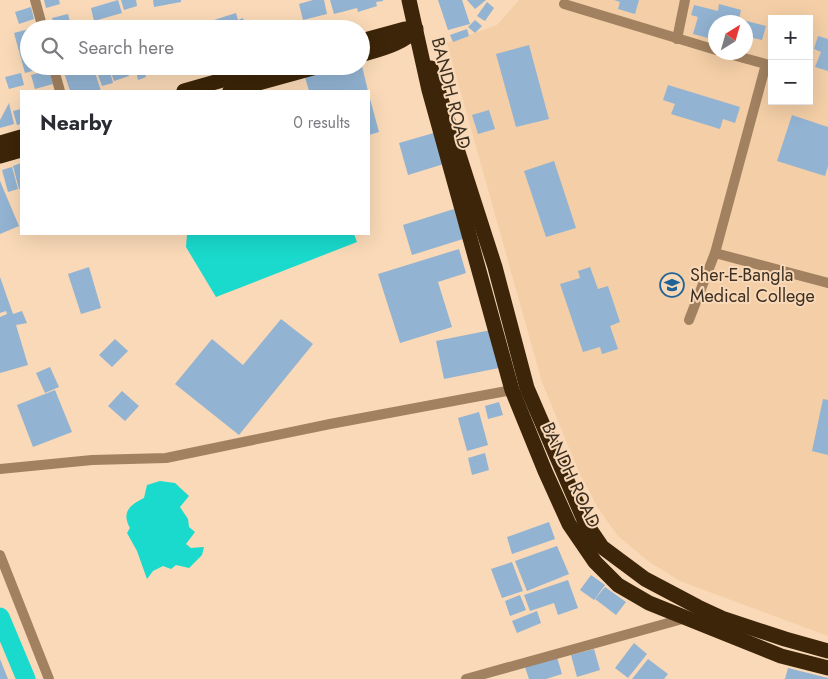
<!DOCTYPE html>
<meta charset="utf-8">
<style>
:root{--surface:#fff;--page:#f2f2f3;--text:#2b2b33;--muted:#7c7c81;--line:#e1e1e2}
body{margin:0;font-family:Jost,sans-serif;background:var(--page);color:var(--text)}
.controls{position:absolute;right:15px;top:15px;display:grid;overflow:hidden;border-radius:0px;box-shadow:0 5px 20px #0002}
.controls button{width:45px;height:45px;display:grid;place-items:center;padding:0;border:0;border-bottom:1px solid var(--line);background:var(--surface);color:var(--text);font:25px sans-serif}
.compass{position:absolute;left:708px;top:15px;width:45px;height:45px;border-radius:50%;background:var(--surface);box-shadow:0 5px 20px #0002;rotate:37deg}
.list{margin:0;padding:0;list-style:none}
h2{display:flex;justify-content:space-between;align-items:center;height:65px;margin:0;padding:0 20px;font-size:21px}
h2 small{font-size:16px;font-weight:400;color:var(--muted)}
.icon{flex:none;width:28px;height:28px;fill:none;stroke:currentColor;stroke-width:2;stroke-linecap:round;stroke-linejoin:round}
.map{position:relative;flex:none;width:828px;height:679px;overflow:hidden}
.search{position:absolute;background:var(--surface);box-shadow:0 5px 20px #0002;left:20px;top:20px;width:350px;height:55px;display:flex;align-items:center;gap:12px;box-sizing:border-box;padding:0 18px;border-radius:28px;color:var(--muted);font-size:19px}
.panel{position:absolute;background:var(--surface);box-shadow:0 5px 20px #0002;left:20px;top:90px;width:350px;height:145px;border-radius:0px}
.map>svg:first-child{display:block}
</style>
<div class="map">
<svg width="828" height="679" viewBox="0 0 828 679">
<rect width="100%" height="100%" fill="#f9d9b7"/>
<!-- built -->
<path fill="#f3cea6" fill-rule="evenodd" d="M519,0H828V636L680,581L648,561L618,536L598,508L579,472L542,382L447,43L497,25ZM772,19H809V101H772ZM716,22H746V52H716Z"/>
<!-- water -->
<g fill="#19dacd">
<path d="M187,234H354L357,242L216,297L186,247Z"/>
<path d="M160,481L175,483L189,496L180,507L188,519L189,527L195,532L186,544L191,548L204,547L202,555L189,568L176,565L171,569L163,566L153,571L147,579L137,551L127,533L130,528C121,512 130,505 144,498L147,485Z"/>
</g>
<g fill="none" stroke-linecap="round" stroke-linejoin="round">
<!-- canal -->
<path stroke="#19dacd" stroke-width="19" d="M0,617L26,679"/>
</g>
<!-- building -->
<g fill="#92b3d2">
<path d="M44,0H59L60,4L46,8Z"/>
<path d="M118,0L122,13L94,21L91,8Z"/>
<path d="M121,0H136L137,6L124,10Z"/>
<path d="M153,0H181V2L154,7Z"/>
<path d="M313,0H324L327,14L303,20L299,4Z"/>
<path d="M330,0H383V1L376,2L377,6L358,12L357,8L334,14Z"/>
<path d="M438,0H462L470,24L448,30Z"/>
<path d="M467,0H486L475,9Z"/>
<path d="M614,0H639L635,14L618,9L620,2Z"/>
<path d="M487,2L494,8L485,21L477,16Z"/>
<path d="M719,4L741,10L739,19L766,26L762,40L749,37L746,49V22H716V40L693,34L698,17L691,15L694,5L718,11Z"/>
<path d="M31,7L34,19L19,24L15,12Z"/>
<path d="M236,13L238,20L243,18L247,29H217L214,20Z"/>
<path d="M68,14L70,22L54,26L52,18Z"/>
<path d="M475,20L482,26L475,33L468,27Z"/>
<path d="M29,29V66L46,67L25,73L14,33Z"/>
<path d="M467,29L469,36L453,42L450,35Z"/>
<path d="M818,36L828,39V71L815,67L821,52L814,49Z"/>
<path d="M529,45L549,119L516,127L496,54Z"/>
<path d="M62,66H93L101,91H70Z"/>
<path d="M135,66H143L146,77L138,80Z"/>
<path d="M339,66H362L368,91H309L305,77Z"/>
<path d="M126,68L129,76L114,81L111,72Z"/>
<path d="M49,70L53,84L35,89L31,75Z"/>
<path d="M110,72L113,83L102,86L98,75Z"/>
<path d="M21,73L24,85L9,89L5,77Z"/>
<path d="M668,85L740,107L735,123L723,119L720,129L671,114L675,104L663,100Z"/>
<path d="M369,95L379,132L369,135Z"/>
<path d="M9,103L14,124L0,128V120Z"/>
<path d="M21,109V124L17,125L13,111Z"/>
<path d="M489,110L495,129L478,134L472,115Z"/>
<path d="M792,115L828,127V166L825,176L777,161Z"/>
<path d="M437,132L447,163L408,175L399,143Z"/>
<path d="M554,161L576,228L546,237L524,171Z"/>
<path d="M21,163V189H19L13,166Z"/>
<path d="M12,167L18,189L8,192L2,170Z"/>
<path d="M0,181L19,226L0,234Z"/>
<path d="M454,209L463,239L412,255L403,225Z"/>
<path d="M459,249L466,273L438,282L452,327L400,343L378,274Z"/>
<path d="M89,267L101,308L81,314L68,274Z"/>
<path d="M590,267L598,289L608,286L620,322L610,326L618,349L602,354L600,347L583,352L560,284L580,278L578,271Z"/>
<path d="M0,277L13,314L22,311L27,323L16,325L28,365L0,373V317L7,314L6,311L0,313Z"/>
<path d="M281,319L313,344L239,435L175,384L212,339L243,365Z"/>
<path d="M491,330L499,368L444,379L436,341Z"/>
<path d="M115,339L128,351L112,367L99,355Z"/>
<path d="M50,367L59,387L45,393L36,373Z"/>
<path d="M55,390L72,432L33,447L17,405Z"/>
<path d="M122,391L139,406L125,421L108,406Z"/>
<path d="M823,399L828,400V455L812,451Z"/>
<path d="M499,402L503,415L488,419L485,406Z"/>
<path d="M479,412L488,445L467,451L458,418Z"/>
<path d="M485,453L489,470L472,475L468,458Z"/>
<path d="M549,522L555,539L512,554L507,537Z"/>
<path d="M557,546L569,574L527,591L515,561Z"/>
<path d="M512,562L523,591L502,598L491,569Z"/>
<path d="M591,575L605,585L594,600L580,590Z"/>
<path d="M568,580L578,608L558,615L554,603L530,611L524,595Z"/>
<path d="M605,587L626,602L616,615L595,599Z"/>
<path d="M520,595L526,610L510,616L505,601Z"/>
<path d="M537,611L541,623L517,633L512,621Z"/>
<path d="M634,643L647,654L628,678L615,668Z"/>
<path d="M594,649L600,670L577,677L571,655Z"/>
<path d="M556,654L562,674L546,679H529L524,664Z"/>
<path d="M0,659L8,679H0Z"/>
<path d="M648,659L668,674L664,679H632Z"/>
<path d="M788,668L828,678V679H785Z"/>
</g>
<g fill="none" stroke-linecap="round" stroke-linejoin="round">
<!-- street -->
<g stroke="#a18160" stroke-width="10">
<path d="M35,0L43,29"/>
<path d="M564,4L716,50"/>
<path d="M677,39L685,0"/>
<path d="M53,66L60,91"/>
<path d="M715,253L828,283"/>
<path d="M689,320L715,253L766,64L722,52"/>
<path d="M0,469L92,460L166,458L330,424L512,390"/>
<path d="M0,555L49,679"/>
<path d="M466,679L686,618"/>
</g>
<!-- highway -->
<g stroke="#3c2508" stroke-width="15">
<path d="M409,0L429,90L512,390L545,471L569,524L595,562L618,585L649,603L781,656L828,668"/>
<path d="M361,41L405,29H414"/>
<path d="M361,55C380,49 403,44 416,29"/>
<path d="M431,68L495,267L527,388L585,522L602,547L645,579L698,607L724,619L785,639L828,651"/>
<path d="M184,91L272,66"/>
<path d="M230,91L320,66"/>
<path d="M0,143L21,137"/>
<path d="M0,156L21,150"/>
</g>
</g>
<!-- icons -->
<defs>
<g id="university-ring" transform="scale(1.25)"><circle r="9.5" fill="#f9d9b7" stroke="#216398" stroke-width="1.5"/><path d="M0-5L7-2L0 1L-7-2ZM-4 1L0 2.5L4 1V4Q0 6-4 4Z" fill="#216398"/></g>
</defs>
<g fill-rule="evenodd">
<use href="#university-ring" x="672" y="285"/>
</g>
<g text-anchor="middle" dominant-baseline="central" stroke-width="4" stroke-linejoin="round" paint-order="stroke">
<!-- street labels -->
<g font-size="18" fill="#3c3023" stroke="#f9d9b7">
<text transform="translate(451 93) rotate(76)">BANDH ROAD</text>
<text transform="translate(571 475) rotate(65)">BANDH ROAD</text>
</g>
<!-- poi labels -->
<g font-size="18" fill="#3c3023" stroke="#f9d9b7" text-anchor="start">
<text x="690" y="275">Sher-E-Bangla<tspan x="690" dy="21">Medical College</tspan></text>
</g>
</g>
</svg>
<div class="controls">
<button>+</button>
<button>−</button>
</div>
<svg class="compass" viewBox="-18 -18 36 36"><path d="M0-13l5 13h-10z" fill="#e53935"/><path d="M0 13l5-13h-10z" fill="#7c7c81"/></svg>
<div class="search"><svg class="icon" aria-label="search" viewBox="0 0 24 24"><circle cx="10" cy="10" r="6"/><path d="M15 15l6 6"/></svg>Search here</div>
<section class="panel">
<h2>Nearby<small>0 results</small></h2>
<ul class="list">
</ul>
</section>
</div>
